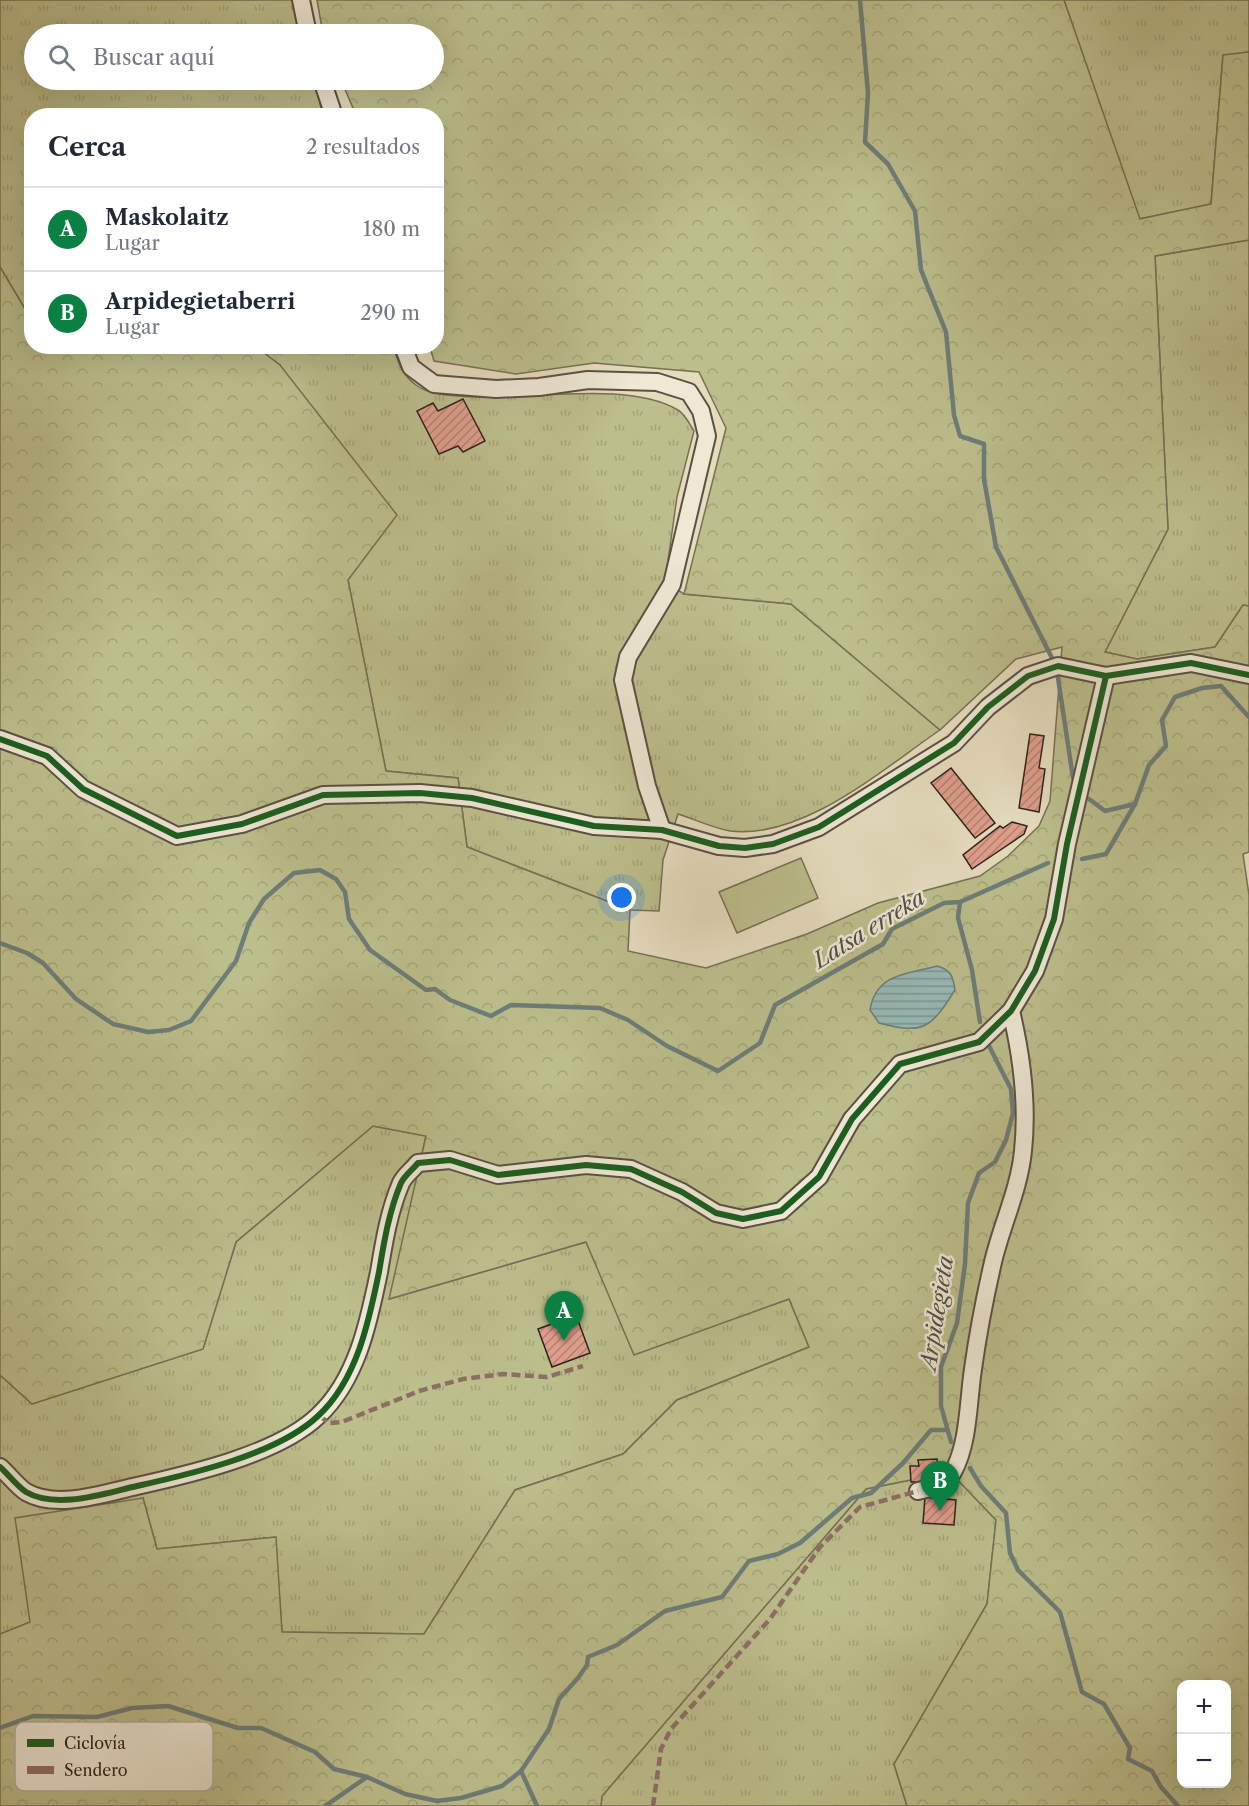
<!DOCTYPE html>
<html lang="es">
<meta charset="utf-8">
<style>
:root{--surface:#fff;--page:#f6f6f7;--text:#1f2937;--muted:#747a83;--line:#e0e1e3;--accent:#0b8043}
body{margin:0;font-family:"Libre Caslon Text",serif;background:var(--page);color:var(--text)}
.controls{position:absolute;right:18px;bottom:18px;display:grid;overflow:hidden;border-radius:12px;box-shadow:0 6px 24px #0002}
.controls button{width:54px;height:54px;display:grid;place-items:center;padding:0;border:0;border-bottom:2px solid var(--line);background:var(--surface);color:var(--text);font:30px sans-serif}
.you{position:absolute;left:622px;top:898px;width:21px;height:21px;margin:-15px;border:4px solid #fff;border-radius:50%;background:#1a73e8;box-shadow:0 0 0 9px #1a73e833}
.badge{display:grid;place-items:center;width:39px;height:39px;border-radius:50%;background:var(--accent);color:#fff;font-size:20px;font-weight:700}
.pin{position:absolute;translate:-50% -50px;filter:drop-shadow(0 2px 3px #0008)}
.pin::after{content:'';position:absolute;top:32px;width:21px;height:18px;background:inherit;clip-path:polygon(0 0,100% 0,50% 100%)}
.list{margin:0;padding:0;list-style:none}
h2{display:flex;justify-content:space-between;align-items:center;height:78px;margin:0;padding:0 24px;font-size:26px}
h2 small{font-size:20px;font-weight:400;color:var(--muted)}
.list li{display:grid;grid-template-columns:39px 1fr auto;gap:18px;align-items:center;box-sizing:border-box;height:84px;padding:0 24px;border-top:2px solid var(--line)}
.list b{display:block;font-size:22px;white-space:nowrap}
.list p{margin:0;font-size:20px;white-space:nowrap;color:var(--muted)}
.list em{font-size:20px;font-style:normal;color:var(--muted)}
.icon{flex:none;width:33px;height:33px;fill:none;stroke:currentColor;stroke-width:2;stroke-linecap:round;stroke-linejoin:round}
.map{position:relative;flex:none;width:1249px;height:1806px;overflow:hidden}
.search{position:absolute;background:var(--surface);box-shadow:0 6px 24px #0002;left:24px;top:24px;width:420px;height:66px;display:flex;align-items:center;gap:15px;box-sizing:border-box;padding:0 21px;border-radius:33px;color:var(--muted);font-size:22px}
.panel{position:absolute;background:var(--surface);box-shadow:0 6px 24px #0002;left:24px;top:108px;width:420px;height:246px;border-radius:24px}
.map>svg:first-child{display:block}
</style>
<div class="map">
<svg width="1249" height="1806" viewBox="0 0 1249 1806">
<defs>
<pattern id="grass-tufts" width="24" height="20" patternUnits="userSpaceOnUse" patternTransform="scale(1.5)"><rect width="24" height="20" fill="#bcbe8c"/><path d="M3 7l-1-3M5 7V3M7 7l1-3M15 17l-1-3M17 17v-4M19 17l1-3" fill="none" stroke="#a2a378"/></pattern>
<pattern id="forest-crowns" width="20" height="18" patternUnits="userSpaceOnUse" patternTransform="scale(1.5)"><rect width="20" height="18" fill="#bcbe8c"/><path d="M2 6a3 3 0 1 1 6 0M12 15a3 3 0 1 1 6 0" fill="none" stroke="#a2a378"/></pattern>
<pattern id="water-rules" width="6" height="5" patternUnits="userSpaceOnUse" patternTransform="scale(1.5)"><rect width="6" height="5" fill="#97bab7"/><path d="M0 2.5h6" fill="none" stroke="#7c9794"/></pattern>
<pattern id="building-hatch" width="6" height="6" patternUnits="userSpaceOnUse" patternTransform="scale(1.5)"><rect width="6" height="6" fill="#de9e8b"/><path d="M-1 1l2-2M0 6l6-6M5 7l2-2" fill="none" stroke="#b48071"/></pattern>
</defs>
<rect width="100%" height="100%" fill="#e5dcbe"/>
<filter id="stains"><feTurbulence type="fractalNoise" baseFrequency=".00333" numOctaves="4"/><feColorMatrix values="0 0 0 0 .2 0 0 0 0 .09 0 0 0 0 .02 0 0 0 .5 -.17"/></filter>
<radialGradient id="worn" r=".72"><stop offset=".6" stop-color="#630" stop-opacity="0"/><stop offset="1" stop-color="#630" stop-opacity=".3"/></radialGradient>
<!-- grass -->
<g fill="url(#grass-tufts)" stroke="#767054" stroke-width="1.5">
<path d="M0,0H293L302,34H34V80H314L323,115L32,116L31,319L0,267Z"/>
<path d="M1064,0H1249V52L1223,56L1211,204L1139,219Z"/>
<path d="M1249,240V606L1243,605L1215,647L1137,659L1105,652L1168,529L1155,256Z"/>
<path d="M256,347H394C397,361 403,376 416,385C428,394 445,395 460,396C521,402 626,379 678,410C685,414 690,425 694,431L677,497L665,582L684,594L791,604L940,730C884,768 803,840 730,831C713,828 694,819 678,814L663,860L659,911L630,910L467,847L458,778L386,771L348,580L280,365Z"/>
<path d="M373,1126L426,1136L390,1299L586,1242L635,1354L789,1299L809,1347L677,1400L623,1454L515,1490L424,1634L282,1632L275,1537L157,1549L143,1498L31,1622L0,1634V1375L32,1404L203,1349L236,1242Z"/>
<path d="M950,1472L996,1520L987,1604L894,1764L907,1806H601L602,1796L866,1489Z"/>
</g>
<!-- forest -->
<path fill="url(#forest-crowns)" stroke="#767054" stroke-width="1.5" fill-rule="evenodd" d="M317,0H1064L1140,219L1211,204L1223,55L1249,52V240L1155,256L1168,529L1105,652L1137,659L1215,647L1243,605L1249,606V852L1243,854L1249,895V1806H907L894,1764L987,1604L996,1520L950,1472L866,1489L602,1796L601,1806H0V1634L30,1622L15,1518L143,1498L157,1549L276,1537L282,1632L424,1634L515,1490L623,1454L677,1400L809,1347L789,1299L634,1355L586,1242L389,1299L426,1136L373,1126L236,1242L203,1349L32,1404L0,1375V267L31,319L32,346L256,347L280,365L397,515L348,580L386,771L458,778L467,847L630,910L628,951L706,968L807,934L878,903L980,876L1008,856L1039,826L1050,801L1062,647L1016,659L940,730L791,604L684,594L726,428L699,372L594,363L516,374L434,361L430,347L436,346V116L356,115L341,80H434V34H323ZM1182,1684H1226V1784H1182Z"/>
<!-- park -->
<path fill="#bcbe8c" stroke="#767054" stroke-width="1.5" d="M801,858L818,898L737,933L719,892Z"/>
<!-- water -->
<path fill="url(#water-rules)" stroke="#6d7d79" stroke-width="1.5" d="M937,966C951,970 953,976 955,990C931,1028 924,1035 879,1023L870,1010C876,973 908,974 937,966Z"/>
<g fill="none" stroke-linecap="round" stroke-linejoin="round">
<!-- stream -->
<g stroke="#6d7d79" stroke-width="4.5">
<path d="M860,0L868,93L865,142L888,164L915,211L921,270L946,332L954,415L960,436L984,444V479L996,547L1052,658"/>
<path d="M1058,678L1073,778"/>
<path d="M1089,799L1105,811L1135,804"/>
<path d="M1082,859L1106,854L1135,804L1149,765L1166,746L1162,720L1175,697L1202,688L1221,686L1249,717"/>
<path d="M960,902L958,918L972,970L980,1022"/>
<path d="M0,943L27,953L43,963L76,999L113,1024L148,1032L169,1030L191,1021L236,961L249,923L264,899L294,873L320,870L336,879L345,892L349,919L370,950L426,990L435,989L450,1000L491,1016L511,1005L600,1008L628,1020L667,1046L718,1071L760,1043L775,1005L883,944L892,929L944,903L960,902L1048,863"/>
<path d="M951,1442L941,1406V1367L957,1323L965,1264L968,1203L979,1173L995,1162L1006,1140L1013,1113L1011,1089L988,1044"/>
<path d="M970,1468L981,1486L1006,1513L1010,1553L1018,1570L1060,1612L1082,1692L1104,1704L1130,1748L1128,1759L1152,1771L1161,1787L1178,1806"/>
<path d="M0,1728L33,1716L97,1717L132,1708L168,1706L238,1728H261L315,1752L334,1769L367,1777L405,1794L437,1801L461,1798L502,1786L521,1771L549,1729L559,1699L578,1678L587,1665L588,1657L617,1645L665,1611L722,1597L749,1561L778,1554L800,1543L852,1498L871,1493L903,1463L931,1430H946"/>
<path d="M521,1771L537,1806"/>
<path d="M325,1806L367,1777"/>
</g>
</g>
<!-- building -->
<g fill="url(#building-hatch)" stroke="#2f211b" stroke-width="1.5">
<path d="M463,399L485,441L463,452L458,446L439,454L417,411L433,403L438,411Z"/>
<path d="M1030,734L1044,736L1039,768L1045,769L1039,812L1019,808Z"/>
<path d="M951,768L995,823L975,838L931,783Z"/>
<path d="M1012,822L1027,826L1024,834L972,869L963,855L1000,826L1003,828Z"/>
<path d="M576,1315L590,1353L552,1367L538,1329Z"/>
<path d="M937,1459L938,1481L911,1482L910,1466H919L918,1460Z"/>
<path d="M925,1497L956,1500L954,1525L923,1523Z"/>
</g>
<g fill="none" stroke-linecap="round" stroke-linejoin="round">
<!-- minor casing -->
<g stroke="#5c5044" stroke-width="20">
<g id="minor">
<path d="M301,0L308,34"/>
<path d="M322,80L334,116"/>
<path d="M403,346L411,367L434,384L496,389L539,387L588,380L657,382L689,392L701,411L707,436L672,584L628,657L623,680L647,786L662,830"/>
<path d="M0,739L47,756L83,789L177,836L242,824L323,795L420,793L472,798L594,826L662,830L719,846L745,848L773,844L819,827L954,743L988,707L1028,676L1058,666L1106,676L1191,663L1249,675"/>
<path d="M0,1467C8,1474 17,1486 26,1492C57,1510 105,1493 137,1486C191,1474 278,1454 318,1416C357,1380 369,1321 379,1272C384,1242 389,1211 401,1183C404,1176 413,1169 418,1163L450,1160L498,1175L586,1165L631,1169L682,1192L716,1213L743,1219L781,1211L819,1177L852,1119L900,1064L979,1042L1011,1011L1035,971L1054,919L1067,844L1106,676"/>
<path d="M918,1491C932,1488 945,1485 953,1472C969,1443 968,1402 973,1369C978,1333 985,1297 993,1262C1002,1224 1019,1190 1023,1151C1028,1104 1022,1057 1011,1011"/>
</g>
</g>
<!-- minor -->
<use href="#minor" stroke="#eee8d5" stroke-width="16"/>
<!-- quiet -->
<g stroke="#8d6e63" stroke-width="4.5" stroke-dasharray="9 4.5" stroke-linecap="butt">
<path d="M319,1416L330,1423L342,1422L419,1391L463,1379L503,1374L547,1377L583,1366"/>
<path d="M653,1806L661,1749L671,1729L770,1619L820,1547L860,1507L918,1491"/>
</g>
<!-- cycleway casing -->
<g stroke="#eee8d5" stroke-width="10">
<g id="cycleway">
<path d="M0,739L47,756L83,789L177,836L242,824L323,795L420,793L472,798L594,826L662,830L719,846L745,848L773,844L819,827L954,743L988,707L1028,676L1058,666L1106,676L1191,663L1249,675"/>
<path d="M0,1467C8,1474 17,1486 26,1492C57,1510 105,1493 137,1486C191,1474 278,1454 318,1416C357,1380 369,1321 379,1272C384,1242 389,1211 401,1183C404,1176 413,1169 418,1163L450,1160L498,1175L586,1165L631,1169L682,1192L716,1213L743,1219L781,1211L819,1177L852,1119L900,1064L979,1042L1011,1011L1035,971L1054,919L1067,844L1106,676"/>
</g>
</g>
<!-- cycleway -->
<use href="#cycleway" stroke="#1b5e20" stroke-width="6"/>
</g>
<g text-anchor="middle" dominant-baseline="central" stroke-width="5" stroke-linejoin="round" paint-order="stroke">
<!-- water labels -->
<g font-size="22" font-style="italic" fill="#4e4f4a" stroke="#eee8d5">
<text transform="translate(869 929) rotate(-32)">Latsa erreka</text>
<text transform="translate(937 1313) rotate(-81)">Arpidegieta</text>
</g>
</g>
<!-- legend -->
<rect x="15" y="1722" width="198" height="69" rx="9" fill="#eee8d5" stroke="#b5ac9d" stroke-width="1.5"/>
<rect x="27" y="1739" width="27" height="8" fill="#1b5e20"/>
<rect x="27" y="1766" width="27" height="8" fill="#8d6e63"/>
<g font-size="16" fill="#2f211b">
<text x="64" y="1749">Ciclovía</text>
<text x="64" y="1776">Sendero</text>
</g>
<rect width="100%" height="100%" filter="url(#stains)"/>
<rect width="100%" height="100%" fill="url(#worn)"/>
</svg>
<div class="controls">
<button>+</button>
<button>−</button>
</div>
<div class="you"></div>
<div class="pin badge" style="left:564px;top:1341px">A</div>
<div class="pin badge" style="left:940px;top:1511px">B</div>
<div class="search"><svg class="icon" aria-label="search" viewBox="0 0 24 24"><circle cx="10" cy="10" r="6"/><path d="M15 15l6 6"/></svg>Buscar aquí</div>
<section class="panel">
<h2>Cerca<small>2 resultados</small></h2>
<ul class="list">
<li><span class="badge">A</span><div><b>Maskolaitz</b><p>Lugar</p></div><em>180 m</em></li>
<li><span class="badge">B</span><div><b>Arpidegietaberri</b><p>Lugar</p></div><em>290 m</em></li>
</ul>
</section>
</div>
